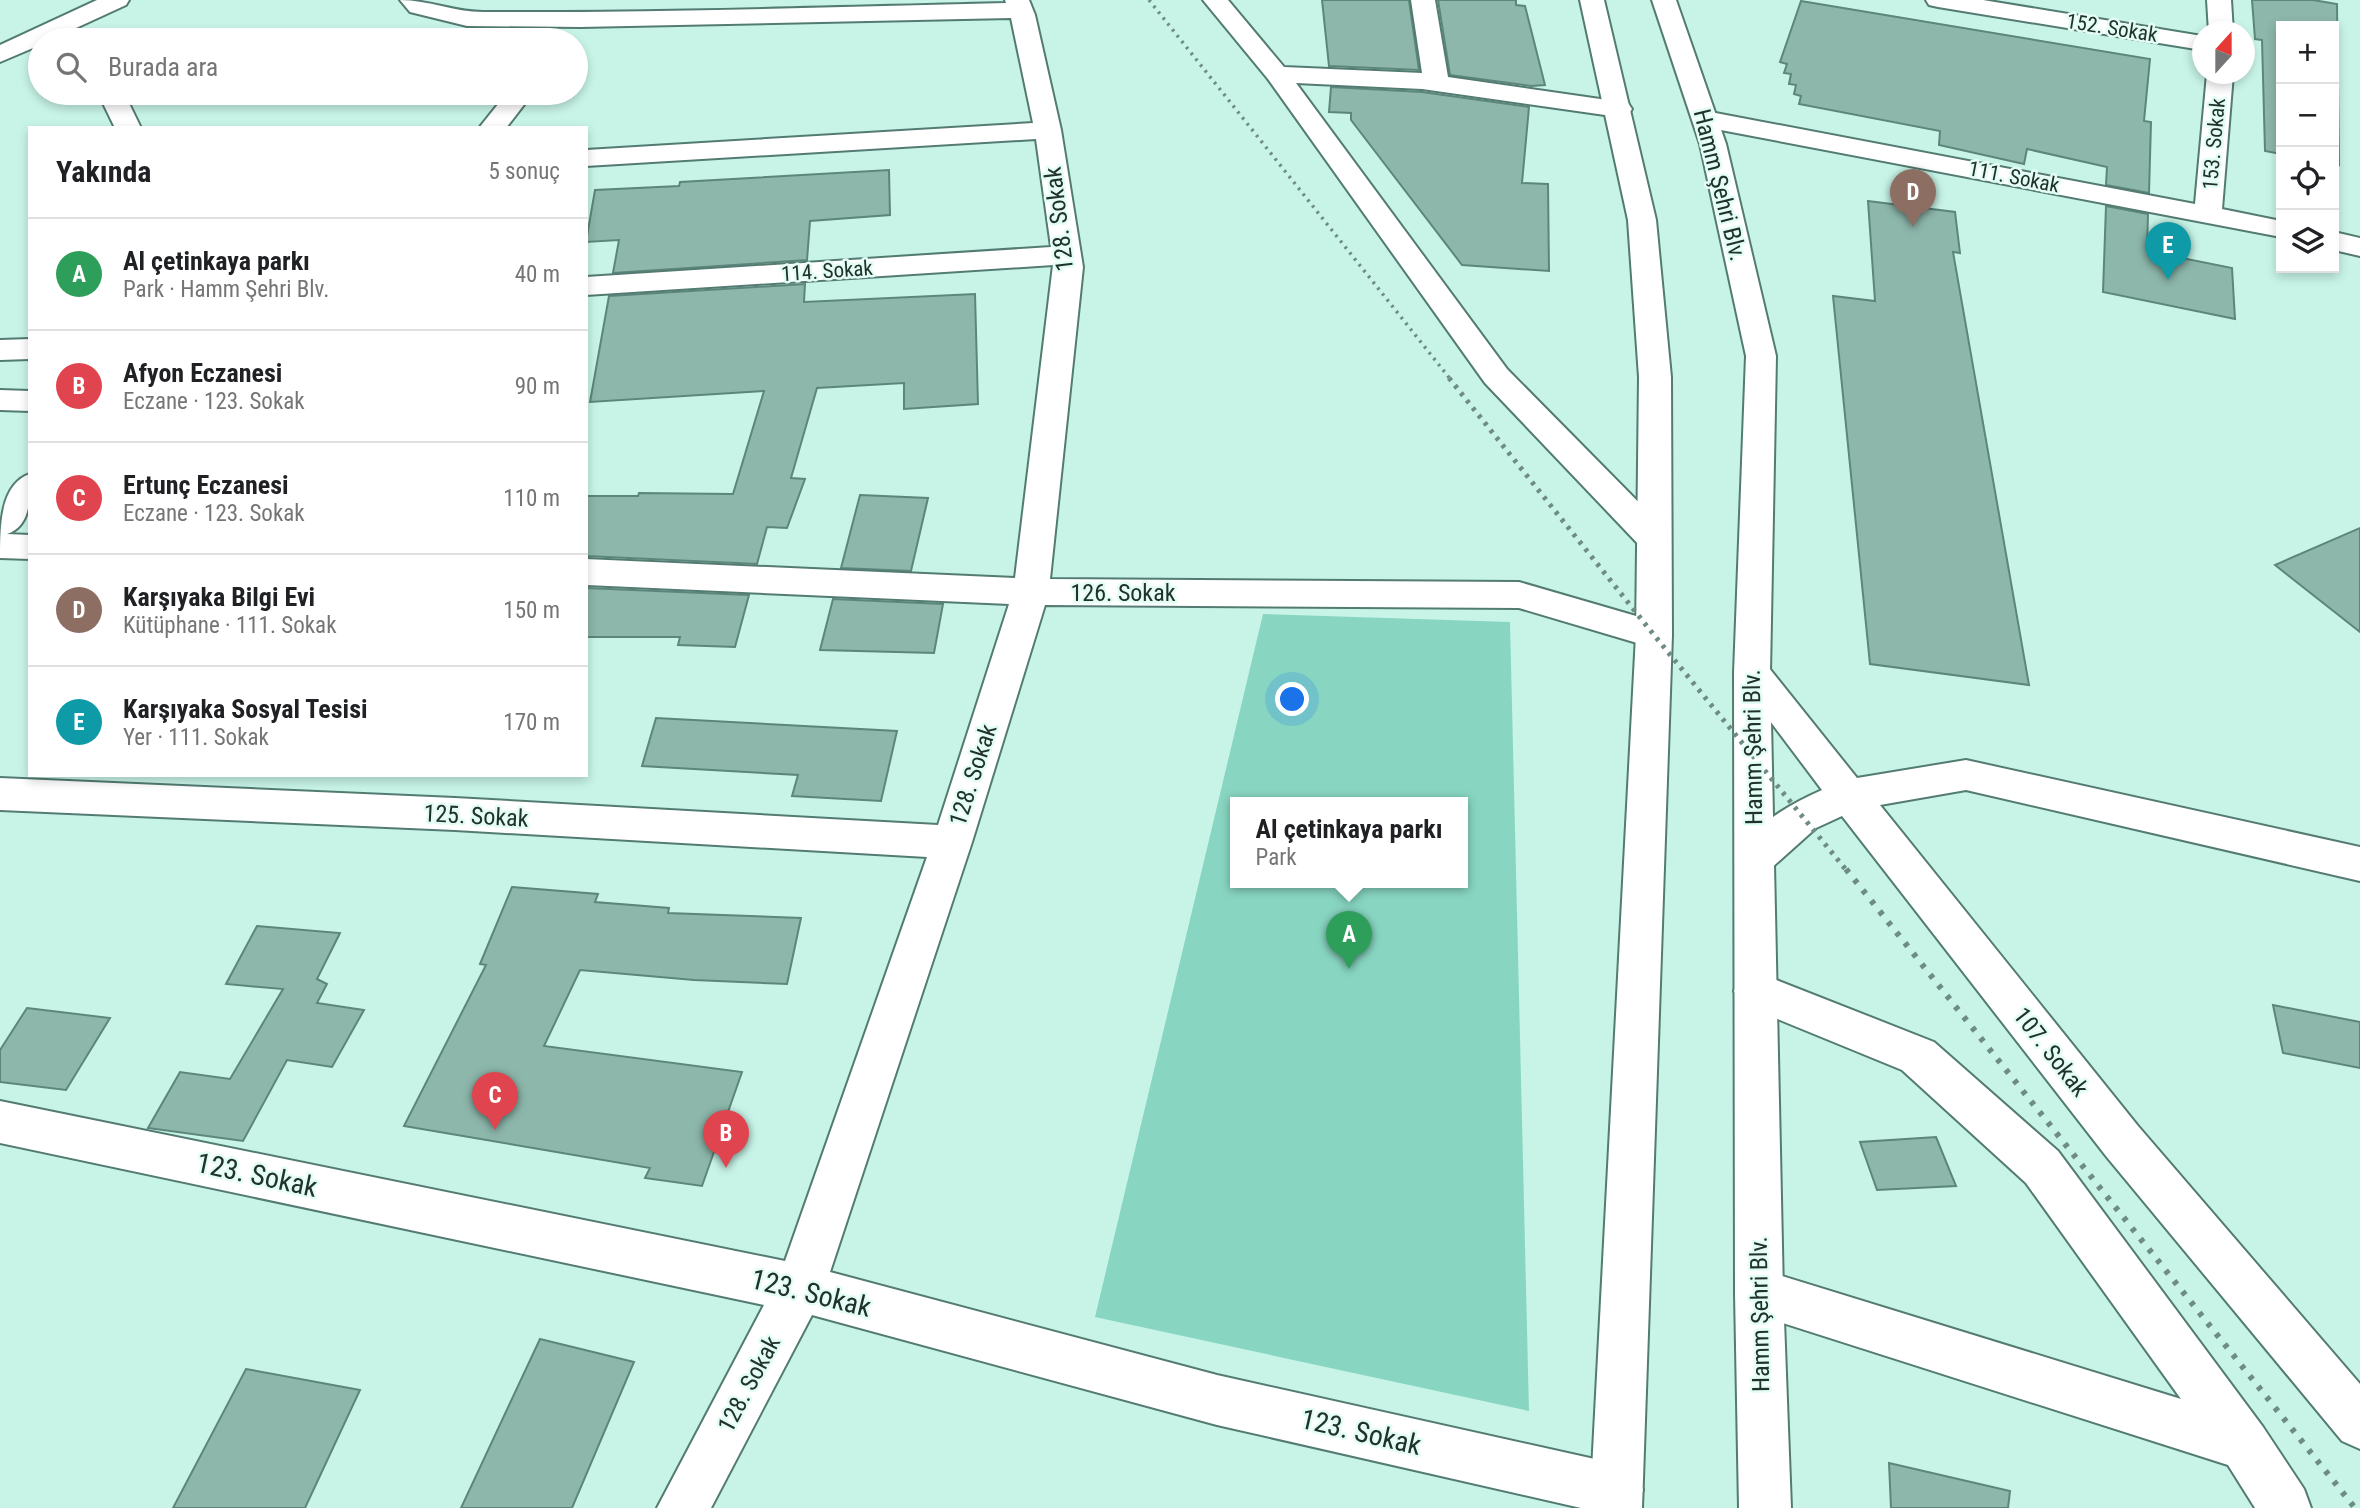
<!DOCTYPE html>
<html lang="tr">
<meta charset="utf-8">
<style>
:root{--surface:#fff;--page:#f6f6f6;--text:#202124;--muted:#757577;--line:#e0e0e0;--accent:#db2777}
body{margin:0;font-family:"Roboto Condensed",sans-serif;background:var(--page);color:var(--text)}
.controls{position:absolute;right:21px;top:21px;display:grid;overflow:hidden;border-radius:0px;box-shadow:0 4px 10px #0003}
.controls button{width:63px;height:63px;display:grid;place-items:center;padding:0;border:0;border-bottom:2px solid var(--line);background:var(--surface);color:var(--text);font:35px sans-serif}
.compass{position:absolute;left:2192px;top:21px;width:63px;height:63px;border-radius:50%;background:var(--surface);box-shadow:0 4px 10px #0003;rotate:21deg}
.you{position:absolute;left:1293px;top:700px;width:24px;height:24px;margin:-18px;border:5px solid #fff;border-radius:50%;background:#1a73e8;box-shadow:0 0 0 10px #1a73e833}
.badge{display:grid;place-items:center;width:46px;height:46px;border-radius:50%;background:var(--accent);color:#fff;font-size:23px;font-weight:700}
.pin{position:absolute;translate:-50% -58px;filter:drop-shadow(0 2px 4px #0008)}
.pin::after{content:'';position:absolute;top:37px;width:24px;height:21px;background:inherit;clip-path:polygon(0 0,100% 0,50% 100%)}
.popup{position:absolute;left:1230px;top:797px;width:238px;height:91px;box-sizing:border-box;display:grid;place-content:center;border-radius:0px;background:var(--surface);filter:drop-shadow(0 2px 5px #0005);font-size:23px;white-space:nowrap;color:var(--muted)}
.popup b{font-size:26px;color:var(--text)}
.popup::after{content:'';position:absolute;left:50%;top:100%;margin-left:-14px;border:14px solid transparent;border-top-color:var(--surface)}
.list{margin:0;padding:0;list-style:none}
h2{display:flex;justify-content:space-between;align-items:center;height:91px;margin:0;padding:0 28px;font-size:30px}
h2 small{font-size:23px;font-weight:400;color:var(--muted)}
.list li{display:grid;grid-template-columns:46px 1fr auto;gap:21px;align-items:center;box-sizing:border-box;height:112px;padding:0 28px;border-top:2px solid var(--line)}
.list b{display:block;font-size:26px;white-space:nowrap}
.list p{margin:0;font-size:23px;white-space:nowrap;color:var(--muted)}
.list em{font-size:23px;font-style:normal;color:var(--muted)}
.icon{flex:none;width:38px;height:38px;fill:none;stroke:currentColor;stroke-width:2;stroke-linecap:round;stroke-linejoin:round}
.map{position:relative;flex:none;width:2360px;height:1508px;overflow:hidden}
.search{position:absolute;background:var(--surface);box-shadow:0 4px 10px #0003;left:28px;top:28px;width:560px;height:77px;display:flex;align-items:center;gap:18px;box-sizing:border-box;padding:0 24px;border-radius:38px;color:var(--muted);font-size:26px}
.panel{position:absolute;background:var(--surface);box-shadow:0 4px 10px #0003;left:28px;top:126px;width:560px;height:651px;border-radius:0px}
.map>svg:first-child{display:block}
</style>
<div class="map">
<svg width="2360" height="1508" viewBox="0 0 2360 1508">
<rect width="100%" height="100%" fill="#c8f4e8"/>
<!-- green -->
<path fill="#88d6c2" fill-rule="evenodd" d="M1263,614L1510,622L1529,1411L1095,1317ZM1235,803H1463V883H1235Z"/>
<!-- building -->
<g fill="#8db7ab" stroke="#5d867b" stroke-width="2">
<path d="M1322,0H1409L1419,70L1329,66Z"/>
<path d="M1438,0H1516V5L1525,6L1545,85L1531,86L1450,75Z"/>
<path d="M2252,0H2313L2337,4L2339,165L2334,164V26H2281V154L2265,151L2262,40L2255,39Z"/>
<path d="M1801,1L2150,59L2144,121L2151,122L2149,193L2106,185L2107,167L2027,149L2024,164L1939,145L1940,131L1799,104L1801,96L1794,94L1796,85L1789,84L1791,74L1784,73L1787,64L1780,62Z"/>
<path d="M1331,87L1422,92L1529,107L1522,183L1548,184L1549,271L1462,265L1351,120V113L1329,112Z"/>
<path d="M889,170L890,215L810,221L807,260L613,273L619,240L586,242L595,190L679,186L680,182Z"/>
<path d="M1868,201L1955,212L1960,253L1953,252L2029,685L1870,664L1833,296L1875,301Z"/>
<path d="M2106,206L2148,214L2147,251L2232,268L2235,319L2103,292Z"/>
<path d="M805,284L804,302L975,294L978,404L904,409V383L817,388L791,478L805,479L787,528L767,527L757,564L586,556V496H638L639,493L733,494L764,391L590,402L609,296Z"/>
<path d="M860,495L928,498L911,571L841,568Z"/>
<path d="M2360,528V632L2275,565Z"/>
<path d="M586,588L749,595L735,647L678,645L680,637H586Z"/>
<path d="M833,599L943,604L934,653L820,650Z"/>
<path d="M656,718L897,731L881,801L792,796L798,775L642,766Z"/>
<path d="M512,887L598,894L595,902L669,908L668,913L801,918L787,984L694,980L580,970L544,1046L742,1072L702,1186L645,1178L650,1168L404,1126L486,965L480,964Z"/>
<path d="M257,926L340,933L317,979L327,984L317,1003L364,1010L332,1067L287,1060L243,1141L148,1128L180,1072L230,1079L283,989L226,984Z"/>
<path d="M2273,1005L2360,1022V1068L2283,1053Z"/>
<path d="M27,1008L110,1018L66,1090L0,1082V1050Z"/>
<path d="M1936,1137L1956,1186L1877,1190L1860,1142Z"/>
<path d="M540,1339L634,1362L572,1508H461Z"/>
<path d="M246,1369L360,1390L305,1508H173Z"/>
<path d="M1889,1463L2010,1491L2008,1508H1891Z"/>
</g>
<g fill="none" stroke-linecap="round" stroke-linejoin="round">
<!-- minor casing -->
<g stroke="#537b71" stroke-width="4">
<g id="minor">
<path d="M97,0H129L126,5L50,40H40V45L0,62V45Z"/>
<path d="M400,0C429,0 454,12 483,12C658,13 832,7 1006,3L1005,0H1029L1035,15L1061,130L1083,267L1050,579L1519,582L1667,625L1672,635L1667,645L1654,648L1519,608L1045,605L972,842L830,1272L1217,1375L1617,1464L1636,1471L1643,1490L1636,1508H1581L1217,1425L812,1315L711,1508H657L764,1305L0,1143V1101L785,1261L927,857L455,830L0,810V778L455,798L938,825L1009,604L586,585V559L1015,578L1053,265L586,295V277L1051,247L1036,139L586,166V150L1033,123L1011,18L580,27L467,26L410,12Z"/>
<path d="M1203,0H1228L1284,67L1422,73L1411,0H1435L1448,77L1628,103L1632,109L1628,115L1619,117L1422,89L1296,83L1507,369L1666,530L1671,539L1666,548L1654,551L1642,548L1485,383L1268,79Z"/>
<path d="M1926,0H1983L2202,36V50L1938,7L1929,5Z"/>
<path d="M2207,0H2231L2233,32H2209Z"/>
<path d="M2207,74H2233L2222,209L2281,221V237L1705,127L1696,125L1692,119L1696,113L1705,111L2195,204Z"/>
<path d="M98,93H124L141,128H115Z"/>
<path d="M507,93H533L506,128H479Z"/>
<path d="M2334,232L2360,238V256L2334,250Z"/>
<path d="M30,339V359L0,360V340Z"/>
<path d="M0,390L30,391V411L0,410Z"/>
<path d="M30,474C30,495 32,526 7,534L30,535V559L0,558C0,527 0,484 30,474Z"/>
<path d="M1752,659L1765,663L1857,778L1966,760L2360,847V881L1966,790L1880,805L2138,1126L2360,1384V1449L2342,1441L2106,1156L1842,816L1816,828L1769,870L1755,875L1741,870L1735,858C1751,826 1790,804 1822,790L1734,673L1739,663Z"/>
<path d="M1756,972L1934,1042L2058,1151L2263,1427L2304,1489L2311,1508H2255L2228,1465L1742,1310L1735,1293L1742,1276L1759,1269L2181,1399L2026,1183L1902,1070L1741,1004L1734,991L1741,978Z"/>
</g>
</g>
<!-- primary casing -->
<g stroke="#537b71" stroke-width="4">
<g id="primary">
<path d="M1580,0H1604L1656,220L1671,377L1672,635L1642,1508H1590L1636,635L1639,377L1628,220Z"/>
<path d="M1652,0H1676L1726,144L1776,356L1770,673L1783,1293L1791,1508H1739L1735,1293L1734,673L1746,356L1700,144Z"/>
</g>
</g>
<!-- minor -->
<use href="#minor" fill="#fff" fill-rule="evenodd"/>
<!-- primary -->
<use href="#primary" fill="#fff" fill-rule="evenodd"/>
<!-- rail-far2 -->
<path stroke="#6f8c84" stroke-width="3.5" stroke-dasharray="2.5 5" stroke-linecap="butt" d="M1149,0L1451,380"/>
<!-- rail-far1 -->
<path stroke="#6f8c84" stroke-width="5" stroke-dasharray="3.5 6" stroke-linecap="butt" d="M1449,378L1654,635L1847,871"/>
<!-- rail -->
<path stroke="#6f8c84" stroke-width="6" stroke-dasharray="4.5 9" stroke-linecap="butt" d="M1846,869L2355,1508"/>
</g>
<g text-anchor="middle" dominant-baseline="central" stroke-width="5" stroke-linejoin="round" paint-order="stroke">
<!-- far-street labels -->
<g font-size="21" fill="#21322d" stroke="#e3fdf5">
<text transform="translate(2112 28) rotate(9)">152. Sokak</text>
<text transform="translate(2214 144) rotate(-85)">153. Sokak</text>
<text transform="translate(2014 177) rotate(11)">111. Sokak</text>
<text transform="translate(827 271) rotate(-4)">114. Sokak</text>
</g>
<!-- street labels -->
<g font-size="24" fill="#21322d" stroke="#e3fdf5">
<text transform="translate(1720 185) rotate(76)">Hamm Şehri Blv.</text>
<text transform="translate(1059 219) rotate(-97)">128. Sokak</text>
<text x="1123" y="593">126. Sokak</text>
<text transform="translate(1753 747) rotate(-91)">Hamm Şehri Blv.</text>
<text transform="translate(973 775) rotate(-72)">128. Sokak</text>
<text transform="translate(476 816) rotate(3)">125. Sokak</text>
<text transform="translate(2051 1052) rotate(52)">107. Sokak</text>
<text transform="translate(1760 1314) rotate(-91)">Hamm Şehri Blv.</text>
<text transform="translate(749 1384) rotate(-62)">128. Sokak</text>
</g>
<!-- near-street labels -->
<g font-size="28" fill="#21322d" stroke="#e3fdf5">
<text transform="translate(257 1175) rotate(12)">123. Sokak</text>
<text transform="translate(811 1293) rotate(14)">123. Sokak</text>
<text transform="translate(1361 1432) rotate(13)">123. Sokak</text>
</g>
</g>
</svg>
<div class="controls">
<button>+</button>
<button>−</button>
<button><svg class="icon" aria-label="locate" viewBox="0 0 24 24"><circle cx="12" cy="12" r="6"/><path d="M12 2v4M12 18v4M2 12h4M18 12h4"/></svg></button>
<button><svg class="icon" aria-label="layers" viewBox="0 0 24 24"><path d="M12 4l9 5-9 5-9-5zM3 14l9 5 9-5"/></svg></button>
</div>
<svg class="compass" viewBox="-18 -18 36 36"><path d="M0-13l5 13h-10z" fill="#e53935"/><path d="M0 13l5-13h-10z" fill="#757577"/></svg>
<div class="you"></div>
<div class="pin badge" style="left:1349px;top:969px;background:#2e9e5b">A</div>
<div class="popup"><b>Al çetinkaya parkı</b>Park</div>
<div class="pin badge" style="left:726px;top:1168px;background:#e0444e">B</div>
<div class="pin badge" style="left:495px;top:1130px;background:#e0444e">C</div>
<div class="pin badge" style="left:1913px;top:227px;background:#8d6e63">D</div>
<div class="pin badge" style="left:2168px;top:280px;background:#0f9aa8">E</div>
<div class="search"><svg class="icon" aria-label="search" viewBox="0 0 24 24"><circle cx="10" cy="10" r="6"/><path d="M15 15l6 6"/></svg>Burada ara</div>
<section class="panel">
<h2>Yakında<small>5 sonuç</small></h2>
<ul class="list">
<li><span class="badge" style="background:#2e9e5b">A</span><div><b>Al çetinkaya parkı</b><p>Park · Hamm Şehri Blv.</p></div><em>40 m</em></li>
<li><span class="badge" style="background:#e0444e">B</span><div><b>Afyon Eczanesi</b><p>Eczane · 123. Sokak</p></div><em>90 m</em></li>
<li><span class="badge" style="background:#e0444e">C</span><div><b>Ertunç Eczanesi</b><p>Eczane · 123. Sokak</p></div><em>110 m</em></li>
<li><span class="badge" style="background:#8d6e63">D</span><div><b>Karşıyaka Bilgi Evi</b><p>Kütüphane · 111. Sokak</p></div><em>150 m</em></li>
<li><span class="badge" style="background:#0f9aa8">E</span><div><b>Karşıyaka Sosyal Tesisi</b><p>Yer · 111. Sokak</p></div><em>170 m</em></li>
</ul>
</section>
</div>
